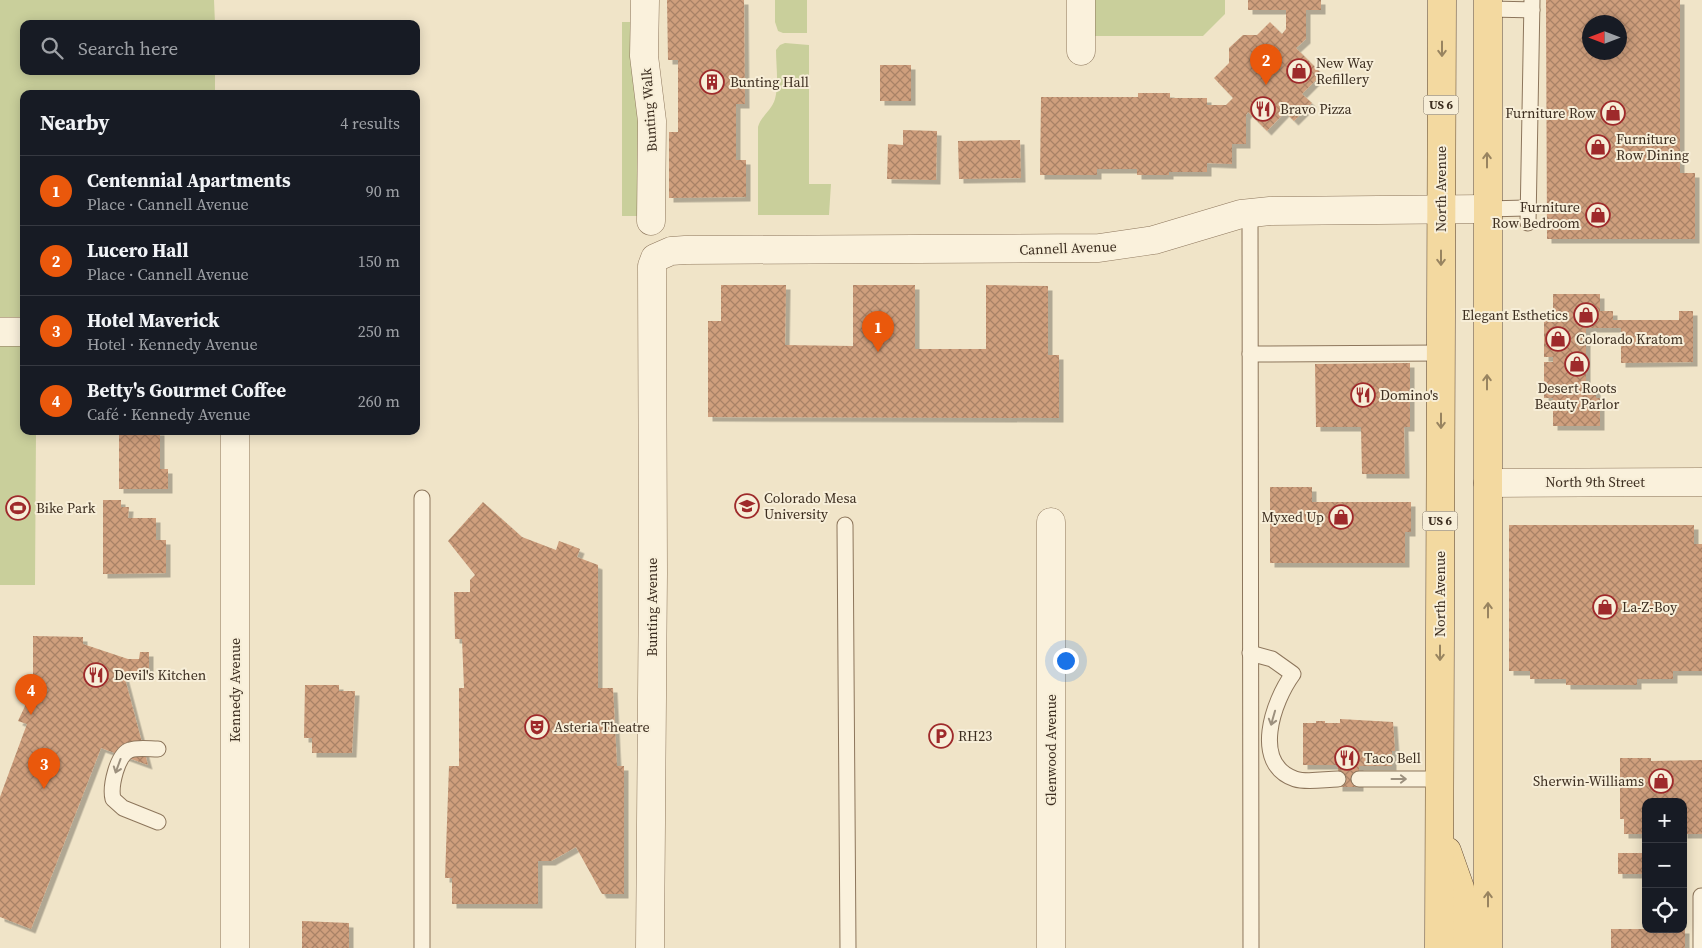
<!DOCTYPE html>
<meta charset="utf-8">
<style>
:root{--surface:#171b24;--page:#20242c;--text:#f1f3f6;--muted:#9ea1a6;--line:#363941;--accent:#ea580c}
body{margin:0;font-family:"Source Serif 4",serif;background:var(--page);color:var(--text)}
.controls{position:absolute;right:15px;bottom:15px;display:grid;overflow:hidden;border-radius:10px;box-shadow:0 2px 12px #0003}
.controls button{width:45px;height:45px;display:grid;place-items:center;padding:0;border:0;border-bottom:1px solid var(--line);background:var(--surface);color:var(--text);font:25px sans-serif}
.compass{position:absolute;left:1582px;top:15px;width:45px;height:45px;border-radius:50%;background:var(--surface);box-shadow:0 2px 12px #0003;rotate:270deg}
.you{position:absolute;left:1065px;top:660px;width:18px;height:18px;margin:-12px;border:4px solid #fff;border-radius:50%;background:#1a73e8;box-shadow:0 0 0 8px #1a73e833}
.badge{display:grid;place-items:center;width:32px;height:32px;border-radius:50%;background:var(--accent);color:#fff;font-size:16px;font-weight:700}
.pin{position:absolute;translate:-50% -41px;filter:drop-shadow(0 1px 2px #0008)}
.pin::after{content:'';position:absolute;top:26px;width:18px;height:15px;background:inherit;clip-path:polygon(0 0,100% 0,50% 100%)}
.list{margin:0;padding:0;list-style:none}
h2{display:flex;justify-content:space-between;align-items:center;height:65px;margin:0;padding:0 20px;font-size:21px}
h2 small{font-size:16px;font-weight:400;color:var(--muted)}
.list li{display:grid;grid-template-columns:32px 1fr auto;gap:15px;align-items:center;box-sizing:border-box;height:70px;padding:0 20px;border-top:1px solid var(--line)}
.list b{display:block;font-size:19px;white-space:nowrap}
.list p{margin:0;font-size:16px;white-space:nowrap;color:var(--muted)}
.list em{font-size:16px;font-style:normal;color:var(--muted)}
.icon{flex:none;width:28px;height:28px;fill:none;stroke:currentColor;stroke-width:2;stroke-linecap:round;stroke-linejoin:round}
.map{position:relative;flex:none;width:1702px;height:948px;overflow:hidden}
.search{position:absolute;background:var(--surface);box-shadow:0 2px 12px #0003;left:20px;top:20px;width:400px;height:55px;display:flex;align-items:center;gap:12px;box-sizing:border-box;padding:0 18px;border-radius:10px;color:var(--muted);font-size:19px}
.panel{position:absolute;background:var(--surface);box-shadow:0 2px 12px #0003;left:20px;top:90px;width:400px;height:345px;border-radius:10px}
.map>svg:first-child{display:block}
</style>
<div class="map">
<svg width="1702" height="948" viewBox="0 0 1702 948">
<defs>
<pattern id="building-cross-hatch" width="8" height="8" patternUnits="userSpaceOnUse" patternTransform="scale(1.25)"><rect width="8" height="8" fill="#cf9f7d"/><path d="M0 0l8 8M0 8l8-8" fill="none" stroke="#a98266"/></pattern>
<filter id="shadow"><feDropShadow dx="4.5" dy="4.5" stdDeviation="0" flood-color="#0004"/></filter>
</defs>
<rect width="100%" height="100%" fill="#f0e4c8"/>
<!-- grass -->
<g fill="#c9cf9b">
<path d="M0,0H214L215,24H24V71H215V94H24V317H0Z"/>
<path d="M775,0H807V33H783L778,31L775,22Z"/>
<path d="M1094,0H1225V14L1203,36H1095Z"/>
<path d="M622,22H636L641,216H622Z"/>
<path d="M785,43L809,45V184H831L829,215H758V127C761,116 772,110 775,99C779,85 776,65 776,50L780,45Z"/>
<path d="M24,344V431H36L35,585H0V345Z"/>
</g>
<!-- building -->
<g fill="url(#building-cross-hatch)" fill-rule="evenodd" filter="url(#shadow)">
<path d="M667,0H744L745,104H736V160H746V197L669,198V132H678V60H668Z"/>
<path d="M1248,0H1321V10H1306V39L1296,48L1322,74L1302,94L1312,103L1294,121L1285,112L1267,131L1248,112L1246,115V144H1232V164L1207,163V172H1169V175H1137V169H1097V175H1040L1041,97H1138V93H1170V98H1207V105H1226L1233,98L1214,78L1229,63V48L1243,35H1257L1270,22L1282,34L1286,29V10H1248Z"/>
<path d="M1546,0H1680V173H1695V239H1547ZM1590,22H1620V52H1590Z"/>
<rect x="880" y="65" width="31" height="36"/>
<path d="M903,130L937,131L936,180L887,179L888,144L903,145Z"/>
<path d="M1020,140L1021,178L959,179L958,141Z"/>
<path d="M721,285H786L785,345L853,346V285H915V349H986V285L1048,286V355H1059V418L708,417V321H721Z"/>
<path d="M1553,294H1600V311H1613V320H1679V311H1693V362L1621,363V328H1586V385H1596V398H1600V426H1553V398H1544V362H1553V357H1544V320H1553Z"/>
<path d="M1410,363V427H1404L1405,474H1362L1361,427H1316L1315,364Z"/>
<path d="M119,431H160V469H168V489H119Z"/>
<path d="M1270,487H1312V502H1411V532H1405V563H1270Z"/>
<path d="M103,500H121V507H129L128,518H156V540H166V573L103,574Z"/>
<path d="M483,502L522,537L556,550L559,541L570,545L580,549L577,557L598,565V688H613L617,766H624V894H602L576,847L551,861H538V904H452V878H445L449,766H459V688H464L462,639H455L454,592H470V580L475,575L448,541Z"/>
<path d="M1509,525H1694V544H1702V671H1673V679H1637V685H1566V679H1530V671H1509Z"/>
<path d="M33,636L83,637V644L128,659H139L140,652H149V670L124,675L148,765L101,748L31,929L0,917V797L27,724L18,721L33,689Z"/>
<path d="M305,685H339V691H355L352,753H312V738H304Z"/>
<path d="M1340,719L1393,722L1395,751H1392V766H1359V787H1338V765H1303V723H1316V721H1325V723H1340Z"/>
<path d="M1620,758H1651V761L1702,760V834H1683V802H1646V834H1624V819H1620Z"/>
<rect x="1618" y="853" width="28" height="21"/>
<path d="M302,921L349,923V948H302Z"/>
<rect x="1611" y="929" width="74" height="19"/>
</g>
<g fill="none" stroke-linecap="round" stroke-linejoin="round">
<!-- lane casing -->
<g stroke="#8d765c" stroke-width="17">
<g id="lane">
<path d="M1488,9L1532,10"/>
<path d="M1487,209L1528,208"/>
<path d="M1250,213L1251,948"/>
<path d="M1528,223L1532,0"/>
<path d="M1250,354L1441,353"/>
<path d="M422,498V948"/>
<path d="M845,525L848,948"/>
<path d="M1250,653L1272,659L1293,674C1273,701 1251,764 1295,779C1307,783 1326,779 1338,779"/>
<path d="M1359,779H1440"/>
<path d="M158,822L123,808L113,799C110,787 117,754 130,750C138,747 150,749 158,749"/>
<path d="M1701,948V896"/>
</g>
</g>
<!-- street casing -->
<g stroke="#8d765c" stroke-width="29">
<g id="street">
<path d="M645,0L644,56L652,121L651,221"/>
<path d="M1081,0V51"/>
<path d="M0,332H22"/>
<path d="M1488,483L1702,482"/>
<path d="M235,948V431"/>
<path d="M650,948L653,573L652,266L655,258L671,251L685,250L1099,248L1154,240L1241,214L1270,211L1487,209"/>
<path d="M1051,948V522"/>
</g>
</g>
<!-- primary casing -->
<g stroke="#5b4430" stroke-width="29">
<g id="primary">
<path d="M1488,0V948"/>
<path d="M1447,851L1460,888V948"/>
<path d="M1439,948L1442,0"/>
</g>
</g>
<!-- lane -->
<use href="#lane" stroke="#faf1dc" stroke-width="15"/>
<!-- street -->
<use href="#street" stroke="#faf1dc" stroke-width="28"/>
<!-- primary -->
<use href="#primary" stroke="#f3d9a0" stroke-width="28"/>
</g>
<!-- one-way arrows -->
<defs><path id="oneway-shaft" d="M-6 0H5M1.5-3L5.5 0L1.5 3" fill="none" stroke-width="1.6" stroke-linecap="round" stroke-linejoin="round" transform="scale(1.25)"/></defs>
<g stroke="#988460">
<use href="#oneway-shaft" transform="translate(1442 49) rotate(90)"/>
<use href="#oneway-shaft" transform="translate(1487 160) rotate(-90)"/>
<use href="#oneway-shaft" transform="translate(1441 258) rotate(90)"/>
<use href="#oneway-shaft" transform="translate(1487 382) rotate(-90)"/>
<use href="#oneway-shaft" transform="translate(1441 421) rotate(90)"/>
<use href="#oneway-shaft" transform="translate(1488 610) rotate(-90)"/>
<use href="#oneway-shaft" transform="translate(1440 653) rotate(90)"/>
<use href="#oneway-shaft" transform="translate(1488 899) rotate(-90)"/>
</g>
<g stroke="#9c907e">
<use href="#oneway-shaft" transform="translate(1273 718) rotate(106)"/>
<use href="#oneway-shaft" transform="translate(118 766) rotate(110)"/>
<use href="#oneway-shaft" transform="translate(1399 779)"/>
</g>
<!-- icons -->
<defs>
<g id="shop-ring" transform="scale(1.25)"><circle r="9.5" fill="#f7eed8" stroke="#9e2a2b" stroke-width="1.5"/><path d="M-5-2.5h2.3a2.7 3.5 0 0 1 5.4 0H5L5.5 6h-11ZM-1.5-2.5h3a1.5 2.3 0 0 0-3 0Z" fill="#9e2a2b"/></g>
<g id="building-ring" transform="scale(1.25)"><circle r="9.5" fill="#f7eed8" stroke="#9e2a2b" stroke-width="1.5"/><path d="M-4-6H4V6H1V3H-1V6H-4ZM-2.5-4.3h1.7v1.8h-1.7ZM.8-4.3h1.7v1.8H.8ZM-2.5-1h1.7V.8h-1.7ZM.8-1h1.7V.8H.8Z" fill="#9e2a2b"/></g>
<g id="restaurant-ring" transform="scale(1.25)"><circle r="9.5" fill="#f7eed8" stroke="#9e2a2b" stroke-width="1.5"/><path d="M-5-6h1v4h1v-4h1v4h1v-4h1v5L-1.5 .5V6h-2V.5L-5-1ZM5-6V6H3V1.5H1.5Q1.5-4 5-6Z" fill="#9e2a2b"/></g>
<g id="university-ring" transform="scale(1.25)"><circle r="9.5" fill="#f7eed8" stroke="#9e2a2b" stroke-width="1.5"/><path d="M0-5L7-2L0 1L-7-2ZM-4 1L0 2.5L4 1V4Q0 6-4 4Z" fill="#9e2a2b"/></g>
<g id="stadium-ring" transform="scale(1.25)"><circle r="9.5" fill="#f7eed8" stroke="#9e2a2b" stroke-width="1.5"/><path d="M0-5a6.5 5 0 1 0 0 10a6.5 5 0 1 0 0-10ZM-3.5-1.8h7v3.6h-7Z" fill="#9e2a2b"/></g>
<g id="theatre-ring" transform="scale(1.25)"><circle r="9.5" fill="#f7eed8" stroke="#9e2a2b" stroke-width="1.5"/><path d="M-5-5.5Q0-4 5-5.5V0Q5 5 0 6Q-5 5-5 0ZM-3.3-2.5H-1v1.5H-3.3ZM1-2.5H3.3v1.5H1ZM-2.8 1Q0 5.5 2.8 1Z" fill="#9e2a2b"/></g>
<g id="parking-ring" transform="scale(1.25)"><circle r="9.5" fill="#f7eed8" stroke="#9e2a2b" stroke-width="1.5"/><path d="M-3.5-5.5H1a3.5 3.5 0 0 1 0 7H-1V5.5H-3.5ZM-1-3.4V-.6H.8a1.4 1.4 0 0 0 0-2.8Z" fill="#9e2a2b"/></g>
</defs>
<g fill-rule="evenodd">
<use href="#shop-ring" x="1299" y="71"/>
<use href="#building-ring" x="712" y="82"/>
<use href="#restaurant-ring" x="1263" y="109"/>
<use href="#shop-ring" x="1613" y="113"/>
<use href="#shop-ring" x="1598" y="147"/>
<use href="#shop-ring" x="1598" y="215"/>
<use href="#shop-ring" x="1586" y="315"/>
<use href="#shop-ring" x="1558" y="339"/>
<use href="#shop-ring" x="1577" y="364"/>
<use href="#restaurant-ring" x="1363" y="395"/>
<use href="#university-ring" x="747" y="506"/>
<use href="#stadium-ring" x="18" y="508"/>
<use href="#shop-ring" x="1341" y="517"/>
<use href="#shop-ring" x="1605" y="607"/>
<use href="#restaurant-ring" x="96" y="675"/>
<use href="#theatre-ring" x="537" y="727"/>
<use href="#parking-ring" x="941" y="736"/>
<use href="#restaurant-ring" x="1347" y="758"/>
<use href="#shop-ring" x="1661" y="781"/>
</g>
<g text-anchor="middle" dominant-baseline="central" stroke-width="4" stroke-linejoin="round" paint-order="stroke">
<!-- shield labels -->
<g fill="#f7eed8" stroke="#756857" stroke-width="1">
<rect x="1423.5" y="95.5" width="35" height="19" rx="4"/>
<rect x="1422.5" y="511.5" width="35" height="19" rx="4"/>
</g>
<g font-size="12" font-weight="bold" fill="#3d2e20">
<text x="1441" y="105">US 6</text>
<text x="1440" y="521">US 6</text>
</g>
<!-- poi labels -->
<g font-size="14" fill="#3d2e20" stroke="#f7eed8" text-anchor="start">
<text x="1316" y="63">New Way<tspan x="1316" dy="16">Refillery</tspan></text>
<text x="730" y="82">Bunting Hall</text>
<text x="1280" y="109">Bravo Pizza</text>
<text x="1596" y="113" text-anchor="end">Furniture Row</text>
<text x="1616" y="139">Furniture<tspan x="1616" dy="16">Row Dining</tspan></text>
<text x="1580" y="207" text-anchor="end">Furniture<tspan x="1580" dy="16">Row Bedroom</tspan></text>
<text x="1568" y="315" text-anchor="end">Elegant Esthetics</text>
<text x="1576" y="339">Colorado Kratom</text>
<text x="1577" y="388" text-anchor="middle">Desert Roots<tspan x="1577" dy="16">Beauty Parlor</tspan></text>
<text x="1380" y="395">Domino's</text>
<text x="764" y="498">Colorado Mesa<tspan x="764" dy="16">University</tspan></text>
<text x="36" y="508">Bike Park</text>
<text x="1324" y="517" text-anchor="end">Myxed Up</text>
<text x="1622" y="607">La-Z-Boy</text>
<text x="114" y="675">Devil's Kitchen</text>
<text x="554" y="727">Asteria Theatre</text>
<text x="958" y="736">RH23</text>
<text x="1364" y="758">Taco Bell</text>
<text x="1644" y="781" text-anchor="end">Sherwin-Williams</text>
</g>
<!-- street labels -->
<g font-size="14" fill="#3d2e20" stroke="#f7eed8">
<text transform="translate(649 110) rotate(-94)">Bunting Walk</text>
<text transform="translate(1441 189) rotate(-90)">North Avenue</text>
<text transform="translate(1068 248) rotate(-2)">Cannell Avenue</text>
<text x="1595" y="482">North 9th Street</text>
<text transform="translate(1440 594) rotate(-90)">North Avenue</text>
<text transform="translate(652 607) rotate(-90)">Bunting Avenue</text>
<text transform="translate(235 690) rotate(-90)">Kennedy Avenue</text>
<text transform="translate(1051 750) rotate(-90)">Glenwood Avenue</text>
</g>
</g>
</svg>
<div class="controls">
<button>+</button>
<button>−</button>
<button><svg class="icon" aria-label="locate" viewBox="0 0 24 24"><circle cx="12" cy="12" r="6"/><path d="M12 2v4M12 18v4M2 12h4M18 12h4"/></svg></button>
</div>
<svg class="compass" viewBox="-18 -18 36 36"><path d="M0-13l5 13h-10z" fill="#e53935"/><path d="M0 13l5-13h-10z" fill="#9ea1a6"/></svg>
<div class="you"></div>
<div class="pin badge" style="left:878px;top:352px">1</div>
<div class="pin badge" style="left:1266px;top:85px">2</div>
<div class="pin badge" style="left:44px;top:789px">3</div>
<div class="pin badge" style="left:31px;top:715px">4</div>
<div class="search"><svg class="icon" aria-label="search" viewBox="0 0 24 24"><circle cx="10" cy="10" r="6"/><path d="M15 15l6 6"/></svg>Search here</div>
<section class="panel">
<h2>Nearby<small>4 results</small></h2>
<ul class="list">
<li><span class="badge">1</span><div><b>Centennial Apartments</b><p>Place · Cannell Avenue</p></div><em>90 m</em></li>
<li><span class="badge">2</span><div><b>Lucero Hall</b><p>Place · Cannell Avenue</p></div><em>150 m</em></li>
<li><span class="badge">3</span><div><b>Hotel Maverick</b><p>Hotel · Kennedy Avenue</p></div><em>250 m</em></li>
<li><span class="badge">4</span><div><b>Betty's Gourmet Coffee</b><p>Café · Kennedy Avenue</p></div><em>260 m</em></li>
</ul>
</section>
</div>
